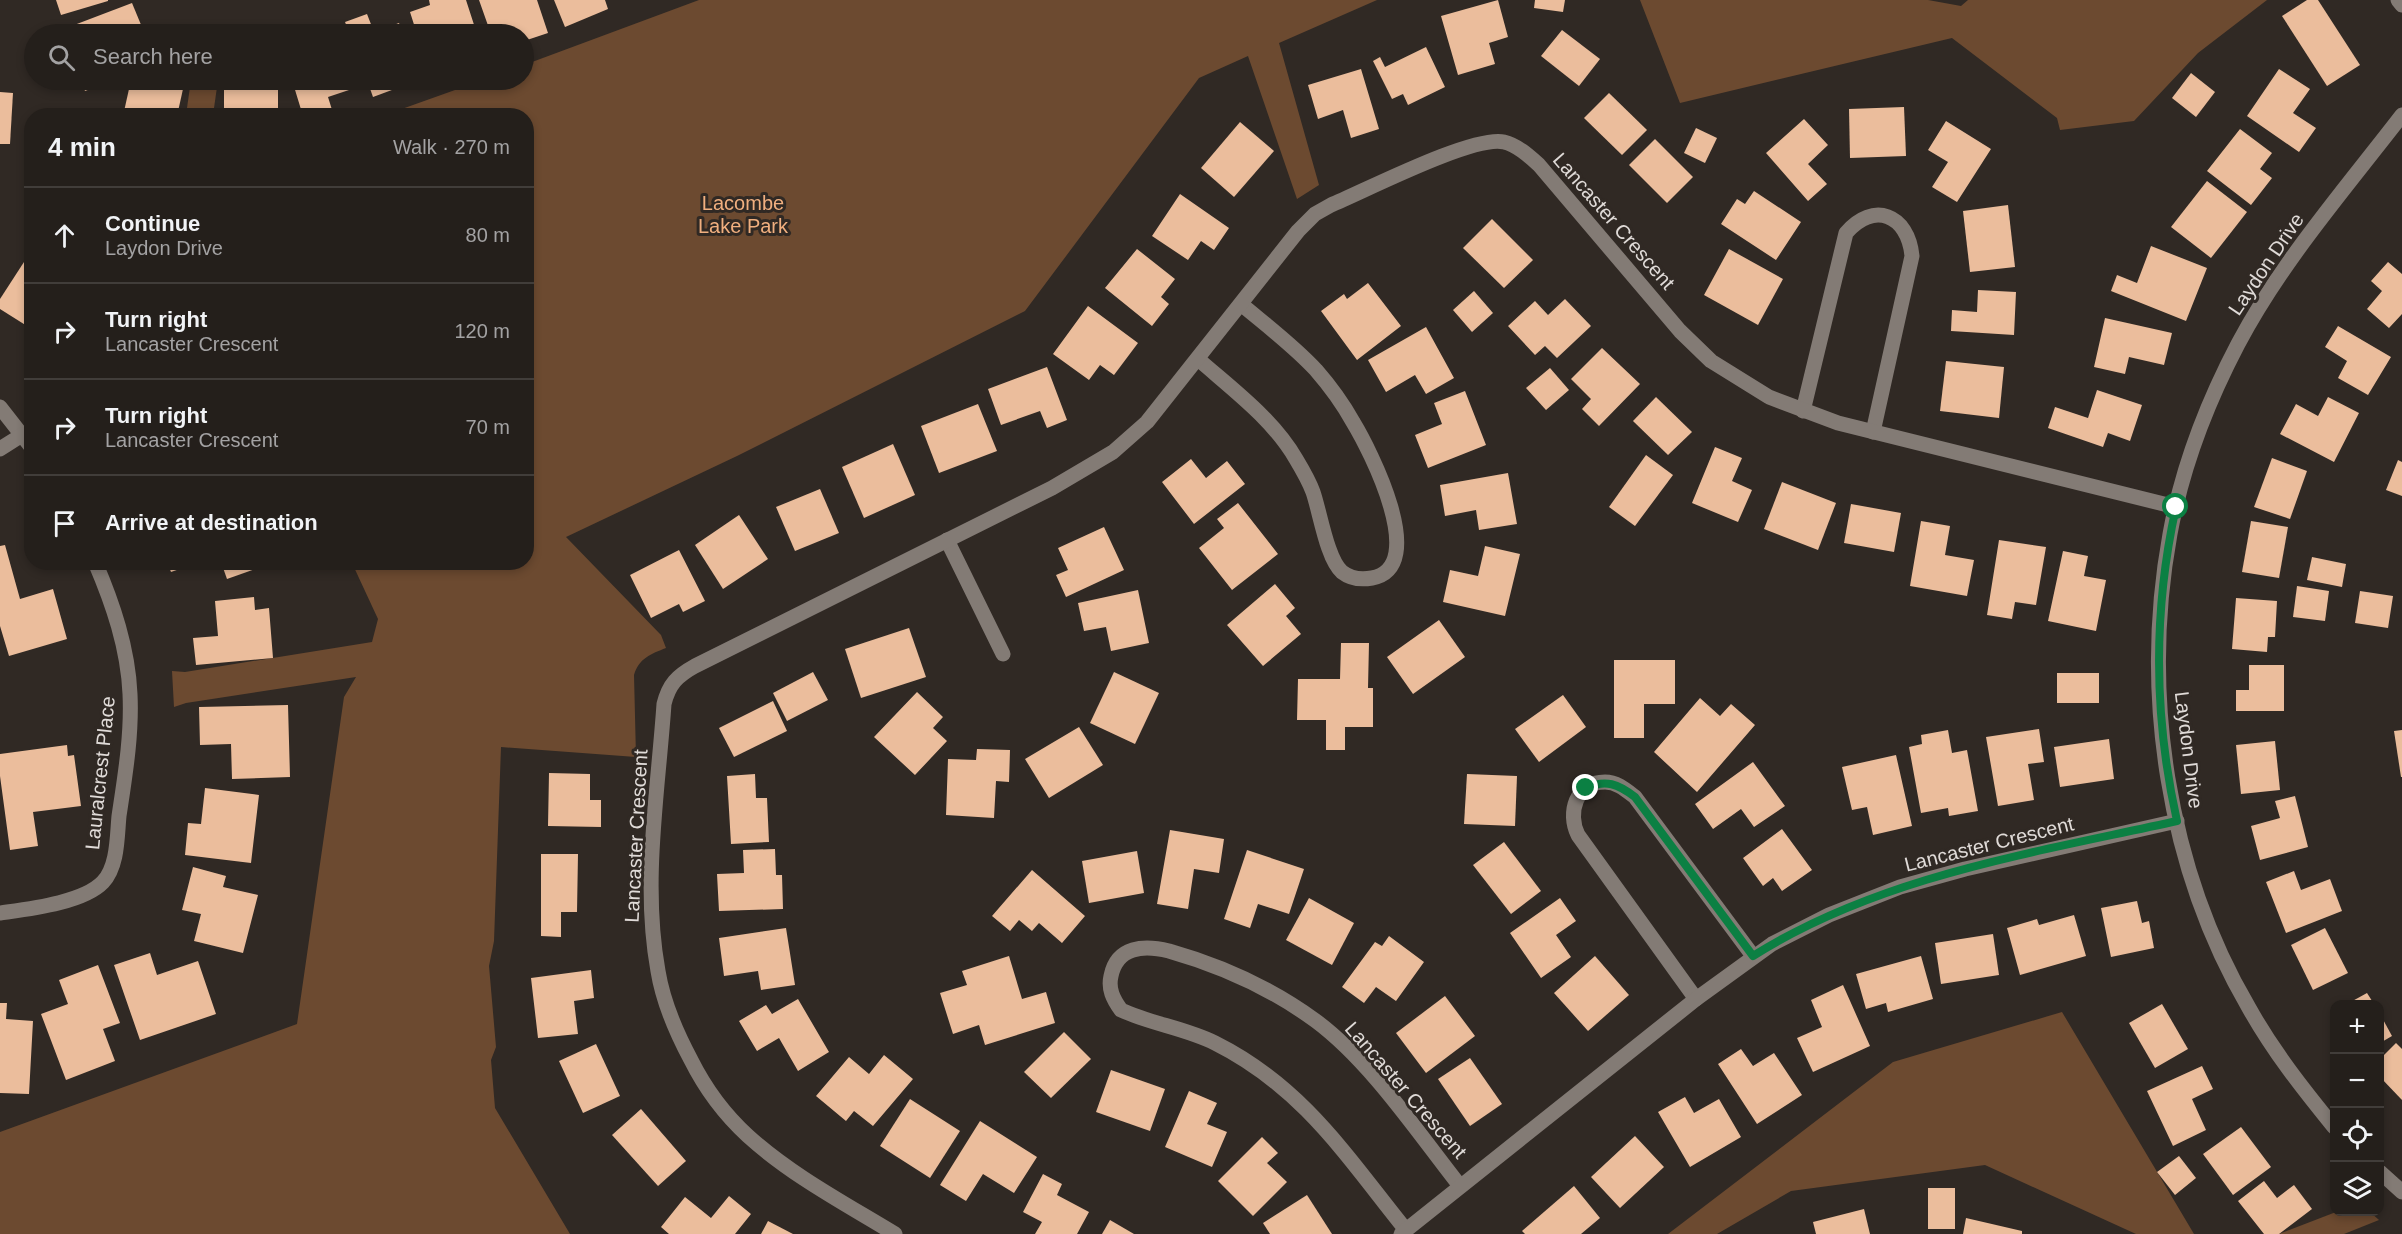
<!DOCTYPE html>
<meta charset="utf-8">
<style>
:root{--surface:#241f1b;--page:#2c2724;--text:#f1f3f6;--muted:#a3a2a3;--line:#413d3a}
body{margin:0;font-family:Arial,sans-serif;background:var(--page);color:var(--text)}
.controls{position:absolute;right:18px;bottom:18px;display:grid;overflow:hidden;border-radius:12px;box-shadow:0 3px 9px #0003}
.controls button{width:54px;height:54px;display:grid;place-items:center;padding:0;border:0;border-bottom:2px solid var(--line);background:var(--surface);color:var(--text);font:30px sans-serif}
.stop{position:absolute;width:18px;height:18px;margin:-14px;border:4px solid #0b8043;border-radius:50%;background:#fff}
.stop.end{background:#0b8043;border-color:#fff;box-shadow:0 2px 6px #0008}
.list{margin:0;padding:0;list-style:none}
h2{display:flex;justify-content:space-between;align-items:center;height:78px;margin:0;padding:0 24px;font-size:26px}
h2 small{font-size:20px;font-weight:400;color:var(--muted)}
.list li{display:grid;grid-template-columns:39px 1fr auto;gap:18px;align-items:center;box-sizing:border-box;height:96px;padding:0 24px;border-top:2px solid var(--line)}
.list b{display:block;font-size:22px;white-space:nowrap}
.list p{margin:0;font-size:20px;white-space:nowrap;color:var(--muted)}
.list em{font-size:20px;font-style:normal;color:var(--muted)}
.icon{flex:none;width:33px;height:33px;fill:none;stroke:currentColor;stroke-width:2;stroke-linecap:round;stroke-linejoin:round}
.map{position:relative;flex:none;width:2402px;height:1234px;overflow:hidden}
.search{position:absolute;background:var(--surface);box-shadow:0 3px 9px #0003;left:24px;top:24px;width:510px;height:66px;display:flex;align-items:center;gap:15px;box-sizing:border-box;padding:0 21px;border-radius:33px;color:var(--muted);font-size:22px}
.panel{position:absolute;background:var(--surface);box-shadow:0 3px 9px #0003;left:24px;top:108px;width:510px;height:462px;border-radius:24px}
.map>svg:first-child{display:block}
</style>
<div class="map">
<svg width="2402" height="1234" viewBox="0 0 2402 1234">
<rect width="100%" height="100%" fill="#302924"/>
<!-- green -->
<g fill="#6c4a30">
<path d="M699,0H1377L1279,43L1319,185L1297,199L1248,56L1199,78L1025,311L737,456L566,537L661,635L666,648C651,654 639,658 634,675L636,757L501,747L494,941L489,966L496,1047L491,1060L495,1108L570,1234H0V1132L297,1024L344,697L356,677L186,703L174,707L172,671L185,672L372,642L378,619L352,563L526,562V116L385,115L483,80H524V65Z"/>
<path d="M1640,0H1928L1961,6L1968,0H2267L2198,53L2134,121L2060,130L2057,118L1952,38L1680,103Z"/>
<path d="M191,80H218L213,115H186Z"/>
<path d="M2062,1012L2194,1234H2136L1985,1165L1791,1191L1717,1234H1668L1893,1062Z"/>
<path d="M2336,1212H2370L2379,1220L2344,1234H2279Z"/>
</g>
<!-- building -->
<g fill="#ebbd9c">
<path d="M56,0H108V1L61,15Z"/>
<path d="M429,0H466L477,34H417L410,12L430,5Z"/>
<path d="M479,0H537L548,33L524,41V34H491Z"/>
<path d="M554,0H605L608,9L565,27Z"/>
<path d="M1498,0L1508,37L1489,43L1495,64L1458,75L1441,16Z"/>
<path d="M1535,0H1565L1563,12L1534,8Z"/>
<path d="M2307,0H2318L2360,65L2327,86L2282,16Z"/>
<path d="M132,3L144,32L138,34H63L61,30Z"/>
<path d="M367,14L374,32L399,23L403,34H350L345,22Z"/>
<path d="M329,26L332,34H302Z"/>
<path d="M1562,30L1600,59L1579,86L1541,56Z"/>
<path d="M1426,47L1445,87L1408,105L1403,94L1392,99L1373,61L1380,57L1385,67Z"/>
<path d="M1361,69L1379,129L1351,138L1343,110L1318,119L1308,85Z"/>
<path d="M2279,69L2310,89L2293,113L2316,128L2299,152L2247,116Z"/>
<path d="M2191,73L2215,92L2196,117L2172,98Z"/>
<path d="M81,80H115L85,91Z"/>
<path d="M131,80H185L177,116H123Z"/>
<rect x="224" y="80" width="54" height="36"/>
<path d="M292,80H346L349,90L328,97L333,113L303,116Z"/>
<path d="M367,80H419L373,97Z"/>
<path d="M0,92L13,93L10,144H0Z"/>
<path d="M1609,93L1647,130L1622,155L1584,118Z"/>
<path d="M1904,107L1906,156L1850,158L1849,109Z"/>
<path d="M1804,119L1828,145L1808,164L1827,184L1808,201L1766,153Z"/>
<path d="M1946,121L1991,149L1957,202L1932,187L1948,162L1928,150Z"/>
<path d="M1240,122L1274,151L1234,197L1201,168Z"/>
<path d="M1696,128L1717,138L1705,163L1684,153Z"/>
<path d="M2240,129L2272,153L2260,169L2272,178L2251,205L2207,171Z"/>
<path d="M1655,139L1693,177L1667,203L1629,165Z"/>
<path d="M2207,181L2247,212L2211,258L2171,227Z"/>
<path d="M1754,191L1801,222L1776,260L1721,224L1737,199L1745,204Z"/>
<path d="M1180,194L1229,228L1214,250L1201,241L1188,260L1152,236Z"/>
<path d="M2008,205L2015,267L1970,272L1963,211Z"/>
<path d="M1492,219L1533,260L1504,288L1463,248Z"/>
<path d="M2151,246L2207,268L2186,321L2111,291L2117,275L2137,283Z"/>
<path d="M1137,249L1175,279L1161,297L1169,304L1152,326L1105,288Z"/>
<path d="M1729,249L1783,279L1758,325L1704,295Z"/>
<path d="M24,262L32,267V319L27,326L0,309V299Z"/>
<path d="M2388,262L2402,274V314L2389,328L2367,309L2382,291L2371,281Z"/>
<path d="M1368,283L1401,326L1357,360L1321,311L1344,294L1347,299Z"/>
<path d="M1978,290L2016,292L2014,335L1951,331L1952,310L1977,312Z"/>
<path d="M1474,291L1493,313L1472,332L1453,310Z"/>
<path d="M1565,299L1591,326L1557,358L1545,346L1535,355L1508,326L1535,301L1548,315Z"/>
<path d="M1088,306L1138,343L1114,375L1100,365L1089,380L1053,354Z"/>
<path d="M2105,318L2172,333L2164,365L2129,357L2125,374L2094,367Z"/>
<path d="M2338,326L2391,357L2368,395L2338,378L2347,361L2325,347Z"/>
<path d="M1426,327L1454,378L1426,394L1415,375L1386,392L1368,360Z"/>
<path d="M1602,348L1640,384L1599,426L1582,409L1591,399L1571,379Z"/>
<path d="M1946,361L2004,367L1999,418L1940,411Z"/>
<path d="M1047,367L1067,420L1047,428L1040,411L1001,425L988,389Z"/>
<path d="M1550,368L1569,390L1546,410L1526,388Z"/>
<path d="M2097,390L2142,405L2130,441L2108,433L2103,447L2048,428L2055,407L2088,418Z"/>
<path d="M1465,391L1486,445L1428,468L1415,435L1442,424L1434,403Z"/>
<path d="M1656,397L1692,432L1668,455L1633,421Z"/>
<path d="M2328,397L2359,413L2334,462L2280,434L2296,404L2318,416Z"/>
<path d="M978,404L997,451L939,473L921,426Z"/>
<path d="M893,444L915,495L864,518L842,467Z"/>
<path d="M1715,447L1742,458L1732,481L1752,490L1738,522L1692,503Z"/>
<path d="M1646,455L1673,475L1635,526L1609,507Z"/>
<path d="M2272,458L2307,471L2290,519L2254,507Z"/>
<path d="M1191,459L1206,478L1227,461L1245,484L1194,524L1162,482Z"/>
<path d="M2398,460L2402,462V496L2386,490Z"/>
<path d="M1508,473L1517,524L1479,530L1476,510L1445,516L1440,485Z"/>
<path d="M1782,482L1836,503L1818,550L1764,529Z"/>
<path d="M820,489L839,533L795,551L776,507Z"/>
<path d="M1238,503L1278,554L1232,590L1199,548L1224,528L1217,519Z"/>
<path d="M1851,504L1901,513L1894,552L1844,543Z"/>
<path d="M739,515L768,559L723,589L695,545Z"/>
<path d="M1921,521L1950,526L1945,555L1974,560L1967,596L1910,586Z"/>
<path d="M2251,521L2288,527L2279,578L2242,572Z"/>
<path d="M1104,527L1124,570L1066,597L1056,575L1068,570L1058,548Z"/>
<path d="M1999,540L2046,547L2036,605L2015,602L2012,619L1987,615Z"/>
<path d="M5,545L20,599L53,589L67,639L9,656L0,626V546Z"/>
<path d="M1485,546L1520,554L1505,616L1443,602L1450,570L1478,576Z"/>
<path d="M679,550L705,601L683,612L679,604L651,618L630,575Z"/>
<path d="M2063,551L2088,556L2084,576L2106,580L2096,631L2048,621Z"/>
<path d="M2312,557L2346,564L2342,587L2307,580Z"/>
<path d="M167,562H197V563L171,572Z"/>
<path d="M221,562H272V563L227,579Z"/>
<path d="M1275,584L1295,608L1286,616L1301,634L1263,666L1227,625Z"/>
<path d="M2297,586L2329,591L2325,621L2293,617Z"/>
<path d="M1138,590L1149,643L1111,651L1106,627L1084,631L1078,603Z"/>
<path d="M2360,591L2393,596L2388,628L2355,623Z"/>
<path d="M254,597L255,610L269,608L273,658L196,665L193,638L218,636L215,601Z"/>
<path d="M2236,598L2277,601L2275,637H2268L2267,652L2232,649Z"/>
<path d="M1439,620L1465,657L1413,694L1387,657Z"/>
<path d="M909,628L926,677L861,698L845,649Z"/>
<path d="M1341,643H1369L1368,688H1373V727H1345V750H1326V720H1297L1298,679H1340Z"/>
<path d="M1614,660H1675V704H1644V738H1614Z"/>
<path d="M2249,665H2284V711H2236V690H2249Z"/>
<path d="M813,672L828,700L787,721L773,693Z"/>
<path d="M1114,672L1159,693L1135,744L1090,723Z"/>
<rect x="2057" y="673" width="42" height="30"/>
<path d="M917,692L943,717L933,728L947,741L915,775L874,737Z"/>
<path d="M1563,695L1586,727L1539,762L1515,729Z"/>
<path d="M1700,698L1720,716L1731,704L1755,725L1697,792L1654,752Z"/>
<path d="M773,701L787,731L734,757L719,728Z"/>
<path d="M288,705L290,777L232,779L231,744L200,745L199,707Z"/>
<path d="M1079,727L1103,765L1049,798L1025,759Z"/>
<path d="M2039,729L2044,762L2028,764L2034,800L1998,806L1986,737Z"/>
<path d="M1948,730L1952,753L1967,750L1978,811L1949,816L1948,808L1921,813L1909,747L1922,744L1921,735Z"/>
<path d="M2402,730V777H2401L2394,731Z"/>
<path d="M2109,739L2114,779L2060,787L2054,747Z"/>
<path d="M2275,741L2280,790L2241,794L2236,745Z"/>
<path d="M67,745L68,756L74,755L81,806L33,812L38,846L10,850L0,776V754Z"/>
<path d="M977,749L1010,750L1009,782L996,781L994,818L946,815L948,759L976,760Z"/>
<path d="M1896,755L1912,826L1873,835L1867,807L1852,810L1842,767Z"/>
<path d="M1753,762L1785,806L1754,827L1741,809L1713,829L1695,804Z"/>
<path d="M549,773L590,774V800H601V827L548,826Z"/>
<path d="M755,774L756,798H767L769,842L731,844L727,776Z"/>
<path d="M1467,774L1517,776L1515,826L1464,824Z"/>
<path d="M205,788L259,795L251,863L185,855L188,823L201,824Z"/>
<path d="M2295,796L2308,847L2260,860L2251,826L2280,818L2275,801Z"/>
<path d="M1782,829L1812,870L1782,891L1773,878L1763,886L1743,858Z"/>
<path d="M1170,830L1224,839L1219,873L1194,869L1188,909L1157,904Z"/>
<path d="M1504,842L1541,891L1511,914L1473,865Z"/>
<path d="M775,849L776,875H782L783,909L719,911L717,874L744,873L743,850Z"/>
<path d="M1247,850L1304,869L1289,914L1258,904L1250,928L1224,919Z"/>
<path d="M1137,851L1144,893L1089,903L1082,861Z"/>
<path d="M541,854H578L577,912H561V937L541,936Z"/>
<path d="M193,867L226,876L223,887L258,895L243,953L194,941L201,914L182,910Z"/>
<path d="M1032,870L1085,916L1062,943L1039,923L1032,931L1019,920L1010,931L992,916Z"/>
<path d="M2294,871L2301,890L2330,879L2342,911L2286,933L2266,882Z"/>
<path d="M1309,898L1354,923L1332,965L1286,940Z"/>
<path d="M1560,898L1576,921L1556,935L1571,957L1541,978L1510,933Z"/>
<path d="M2137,901L2142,923L2149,921L2154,948L2111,957L2101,908Z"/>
<path d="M2074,915L2086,956L2020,975L2007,928L2037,919L2039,925Z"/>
<path d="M786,928L795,985L761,990L758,971L724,976L719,938Z"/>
<path d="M2325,928L2348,973L2313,990L2291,945Z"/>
<path d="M1993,934L1999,975L1941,984L1935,943Z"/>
<path d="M1389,936L1424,962L1396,1001L1376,987L1364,1003L1342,987L1375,942L1382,946Z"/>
<path d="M150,953L157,975L198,961L216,1014L140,1040L114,965Z"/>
<path d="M1009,956L1022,999L1046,992L1055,1023L985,1045L979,1025L953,1034L940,993L967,985L962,971Z"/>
<path d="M1595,956L1629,995L1588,1031L1554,993Z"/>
<path d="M1921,956L1933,999L1888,1012L1886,1003L1866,1009L1856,974Z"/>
<path d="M98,965L120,1023L103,1029L115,1061L66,1080L41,1014L68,1004L59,980Z"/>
<path d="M591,970L594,998L574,1001L578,1034L538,1038L531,978Z"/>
<path d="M1843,985L1870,1046L1813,1072L1797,1038L1822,1027L1811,1000Z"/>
<path d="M2367,993L2374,1004H2347Z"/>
<path d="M1445,996L1475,1036L1426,1073L1396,1033Z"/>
<path d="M798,999L829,1052L798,1071L779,1038L757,1051L739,1021L766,1005L772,1014Z"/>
<path d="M0,1003H7L6,1019L33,1021L29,1094L0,1093Z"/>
<path d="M2162,1004L2188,1049L2155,1068L2129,1023Z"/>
<path d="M2380,1014L2392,1036L2380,1043Z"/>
<path d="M1064,1032L1091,1059L1051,1098L1024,1072Z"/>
<path d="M2396,1043L2402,1049V1100L2380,1077V1059Z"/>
<path d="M596,1044L620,1096L583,1113L559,1061Z"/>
<path d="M1741,1049L1753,1066L1774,1053L1802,1095L1757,1124L1718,1064Z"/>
<path d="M884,1055L913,1079L873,1126L854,1111L846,1121L816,1096L849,1057L869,1074Z"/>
<path d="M1470,1058L1502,1104L1470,1126L1438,1079Z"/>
<path d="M2202,1066L2213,1089L2192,1099L2206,1130L2173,1146L2147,1091Z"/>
<path d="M1111,1070L1165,1089L1150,1131L1096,1112Z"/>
<path d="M1189,1091L1217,1103L1207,1124L1227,1132L1212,1167L1165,1147Z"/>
<path d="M1685,1097L1694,1113L1719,1099L1741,1137L1690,1167L1658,1112Z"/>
<path d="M910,1099L960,1131L930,1178L880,1146Z"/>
<path d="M641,1109L686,1161L658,1186L612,1135Z"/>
<path d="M980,1121L1037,1157L1014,1193L983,1174L966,1201L940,1185Z"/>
<path d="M2241,1127L2271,1167L2233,1195L2203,1154Z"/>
<path d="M1635,1136L1664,1167L1620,1208L1591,1177Z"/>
<path d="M1262,1137L1278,1153L1267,1163L1287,1182L1253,1216L1218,1181Z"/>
<path d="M2179,1156L2196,1178L2175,1195L2157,1172Z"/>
<path d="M1043,1174L1062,1184L1057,1195L1089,1212L1077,1234H1035L1042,1222L1023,1212Z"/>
<path d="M2264,1181L2277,1198L2294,1185L2312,1209L2279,1234H2264L2238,1201Z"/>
<path d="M1574,1186L1600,1218L1581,1234H1525L1522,1231Z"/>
<rect x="1928" y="1188" width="27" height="41"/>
<path d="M1307,1195L1332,1234H1270L1263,1223Z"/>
<path d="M729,1196L751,1214L735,1234H669L661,1227L685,1197L711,1218Z"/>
<path d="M1864,1209L1870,1234H1816L1813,1222Z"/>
<path d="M1966,1218L2022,1231V1234H1963Z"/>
<path d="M1110,1220L1134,1234H1102Z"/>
<path d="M768,1221L793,1234H761Z"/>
</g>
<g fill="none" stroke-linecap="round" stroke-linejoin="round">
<!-- minor -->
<g stroke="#837b75" stroke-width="15">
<path d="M1198,359C1232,389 1273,419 1296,459C1302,469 1309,481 1313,492C1320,512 1327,559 1342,572C1351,579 1361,580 1372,578C1430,567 1370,450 1353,422C1343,404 1330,386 1316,370C1294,346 1266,325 1241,304"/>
<path d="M0,407L32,448"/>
<path d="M1803,411L1846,233C1873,201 1908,214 1912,256L1873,432"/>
<path d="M0,449L22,435"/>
<path d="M947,540L1003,654"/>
<path d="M0,913C28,909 83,903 103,882C118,866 117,836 119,816C125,776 132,735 130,694C128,648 113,604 95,562"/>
<path d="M1696,999L1578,835C1567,813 1576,782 1605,782C1617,782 1626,790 1635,797L1753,956"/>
<path d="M1406,1230C1347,1157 1303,1087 1215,1043C1185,1028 1151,1024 1121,1010C1113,999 1108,989 1111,976C1117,946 1144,945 1169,951C1222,966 1271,988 1316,1021C1371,1062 1418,1133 1460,1186"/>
<path d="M895,1234C844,1203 791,1175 748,1136C724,1114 705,1088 691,1060C676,1032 663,1002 658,971C642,883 658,792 664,704C669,684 677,676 695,666L1052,488L1113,452L1147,422L1298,231L1315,214L1331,205C1365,191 1473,135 1504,142C1517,145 1529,156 1539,165L1680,331L1711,361L1769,397L1838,423L2176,507"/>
<path d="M1401,1234L1696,999L1772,944L1829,915L1900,887L1965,869L2177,821"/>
</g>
<!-- tertiary -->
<g stroke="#837b75" stroke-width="15">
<path d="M2398,0L2402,5"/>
<path d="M2334,1127C2303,1089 2273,1051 2249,1008C2167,868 2141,693 2170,534C2182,468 2207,403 2238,344C2282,261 2345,189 2402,115"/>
<path d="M2380,1172L2402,1192"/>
</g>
</g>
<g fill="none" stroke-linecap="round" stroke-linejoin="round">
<!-- route -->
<path stroke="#0b8043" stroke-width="8" d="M1586,788C1606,779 1618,784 1635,797L1753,956C1880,876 2033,853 2177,821C2154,718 2153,611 2176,507"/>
</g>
<g text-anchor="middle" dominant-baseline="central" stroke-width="6" stroke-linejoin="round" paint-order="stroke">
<!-- park labels -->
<g font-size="20" fill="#f0af7f" stroke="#302924">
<text x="743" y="203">Lacombe<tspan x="743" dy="23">Lake Park</tspan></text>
</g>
<!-- street labels -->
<g font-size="20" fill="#e0dbd8" stroke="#302924">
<text transform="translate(1614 221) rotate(49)">Lancaster Crescent</text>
<text transform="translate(2266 264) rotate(-56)">Laydon Drive</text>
<text transform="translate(2189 750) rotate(83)">Laydon Drive</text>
<text transform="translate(100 773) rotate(-84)">Lauralcrest Place</text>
<text transform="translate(636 836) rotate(-87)">Lancaster Crescent</text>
<text transform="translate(1989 844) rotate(-14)">Lancaster Crescent</text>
<text transform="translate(1406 1090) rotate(49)">Lancaster Crescent</text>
</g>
</g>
</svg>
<div class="controls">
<button>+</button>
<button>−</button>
<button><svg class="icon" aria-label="locate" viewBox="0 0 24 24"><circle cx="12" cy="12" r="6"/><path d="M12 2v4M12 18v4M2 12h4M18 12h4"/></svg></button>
<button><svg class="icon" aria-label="layers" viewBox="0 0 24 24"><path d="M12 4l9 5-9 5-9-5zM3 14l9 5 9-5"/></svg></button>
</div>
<div class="stop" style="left:2176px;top:507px"></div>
<div class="stop end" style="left:1586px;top:788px"></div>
<div class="search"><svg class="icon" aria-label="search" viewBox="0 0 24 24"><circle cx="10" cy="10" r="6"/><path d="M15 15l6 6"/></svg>Search here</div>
<section class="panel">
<h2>4 min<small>Walk · 270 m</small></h2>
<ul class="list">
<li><svg class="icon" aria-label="ahead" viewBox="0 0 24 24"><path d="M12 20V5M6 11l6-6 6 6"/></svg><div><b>Continue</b><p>Laydon Drive</p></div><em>80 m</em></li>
<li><svg class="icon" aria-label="right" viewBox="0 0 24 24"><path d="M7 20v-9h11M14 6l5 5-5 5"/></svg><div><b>Turn right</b><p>Lancaster Crescent</p></div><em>120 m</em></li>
<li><svg class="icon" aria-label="right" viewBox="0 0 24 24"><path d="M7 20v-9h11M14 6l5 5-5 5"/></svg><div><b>Turn right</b><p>Lancaster Crescent</p></div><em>70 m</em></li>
<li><svg class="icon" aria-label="arrive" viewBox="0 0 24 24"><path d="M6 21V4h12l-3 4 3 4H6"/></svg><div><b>Arrive at destination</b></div></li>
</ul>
</section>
</div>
